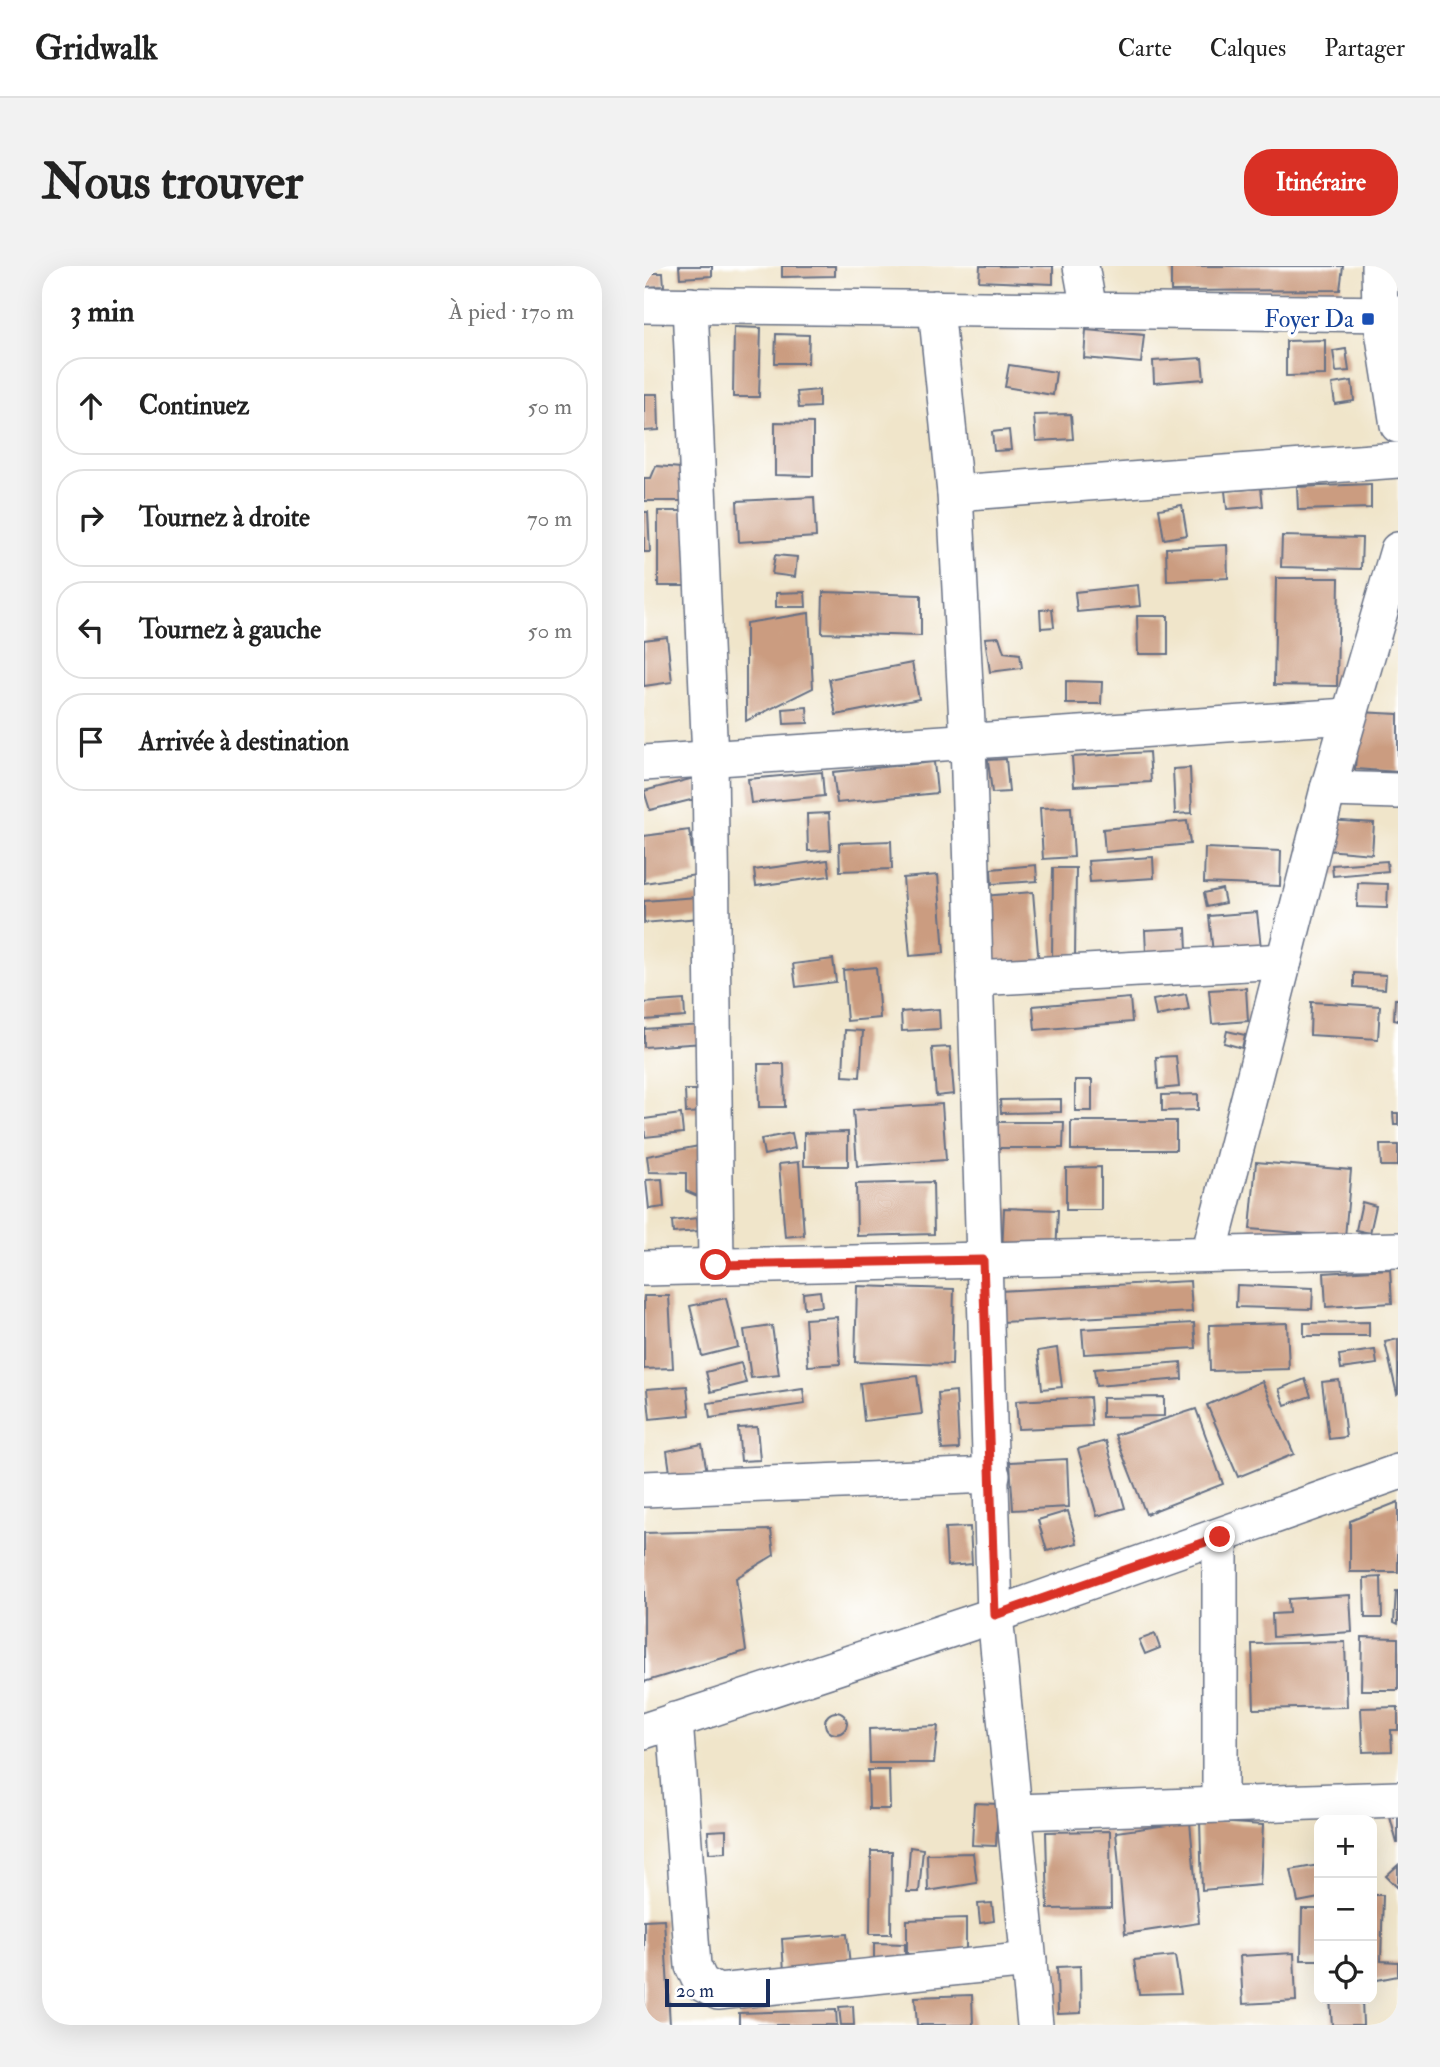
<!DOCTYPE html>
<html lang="fr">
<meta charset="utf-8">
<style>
:root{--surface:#fff;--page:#f2f2f2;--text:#222;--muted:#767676;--line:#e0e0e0;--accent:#d93025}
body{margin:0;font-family:"IM FELL Double Pica",serif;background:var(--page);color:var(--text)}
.controls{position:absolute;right:21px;bottom:21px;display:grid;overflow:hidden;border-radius:14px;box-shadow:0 7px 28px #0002}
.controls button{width:63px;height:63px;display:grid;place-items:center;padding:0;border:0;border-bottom:2px solid var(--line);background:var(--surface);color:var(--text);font:35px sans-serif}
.scale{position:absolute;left:21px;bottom:18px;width:105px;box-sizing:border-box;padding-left:7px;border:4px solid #1b2f5e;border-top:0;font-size:19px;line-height:24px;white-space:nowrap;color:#1b2f5e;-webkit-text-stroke:5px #fff;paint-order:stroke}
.stop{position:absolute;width:21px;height:21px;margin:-16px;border:5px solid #d93025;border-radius:50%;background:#fff}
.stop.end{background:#d93025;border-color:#fff;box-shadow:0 2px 7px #0008}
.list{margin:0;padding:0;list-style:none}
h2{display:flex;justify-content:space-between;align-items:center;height:91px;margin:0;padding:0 28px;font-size:30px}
h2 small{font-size:23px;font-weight:400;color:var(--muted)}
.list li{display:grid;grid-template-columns:46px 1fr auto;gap:21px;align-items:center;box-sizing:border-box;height:98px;margin:0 14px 14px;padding:0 14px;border:2px solid var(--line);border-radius:28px}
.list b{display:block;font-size:26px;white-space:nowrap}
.list em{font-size:23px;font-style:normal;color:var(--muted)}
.icon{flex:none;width:38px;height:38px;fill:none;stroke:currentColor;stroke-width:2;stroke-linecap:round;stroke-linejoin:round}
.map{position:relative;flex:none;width:754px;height:1759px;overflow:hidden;border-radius:28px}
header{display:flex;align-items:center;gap:42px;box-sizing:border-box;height:98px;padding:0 35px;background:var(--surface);border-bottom:2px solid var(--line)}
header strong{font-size:33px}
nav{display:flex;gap:38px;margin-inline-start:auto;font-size:24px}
.intro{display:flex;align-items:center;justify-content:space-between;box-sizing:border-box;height:168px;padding:0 42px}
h1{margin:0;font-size:49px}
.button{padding:18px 32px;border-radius:28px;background:var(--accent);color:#fff;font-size:24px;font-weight:700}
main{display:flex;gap:42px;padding:0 42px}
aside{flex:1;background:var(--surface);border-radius:28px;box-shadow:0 7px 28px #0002}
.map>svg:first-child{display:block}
</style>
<header>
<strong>Gridwalk</strong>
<nav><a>Carte</a><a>Calques</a><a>Partager</a></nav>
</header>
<div class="intro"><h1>Nous trouver</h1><a class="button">Itinéraire</a></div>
<main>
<aside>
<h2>3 min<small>À pied · 170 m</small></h2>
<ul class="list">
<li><svg class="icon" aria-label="ahead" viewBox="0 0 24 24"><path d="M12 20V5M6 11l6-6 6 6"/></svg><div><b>Continuez</b></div><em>50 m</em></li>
<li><svg class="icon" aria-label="right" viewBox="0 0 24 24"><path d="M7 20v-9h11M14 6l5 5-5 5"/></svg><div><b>Tournez à droite</b></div><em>70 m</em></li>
<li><svg class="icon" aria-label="left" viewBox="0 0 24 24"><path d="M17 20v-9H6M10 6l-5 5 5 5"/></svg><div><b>Tournez à gauche</b></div><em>50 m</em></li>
<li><svg class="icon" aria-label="arrive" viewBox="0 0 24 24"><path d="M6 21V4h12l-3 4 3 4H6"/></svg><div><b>Arrivée à destination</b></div></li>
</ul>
</aside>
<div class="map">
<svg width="754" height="1759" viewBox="0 0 754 1759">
<rect width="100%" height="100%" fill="#fff"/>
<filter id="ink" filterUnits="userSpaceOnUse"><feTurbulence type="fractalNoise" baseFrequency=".0143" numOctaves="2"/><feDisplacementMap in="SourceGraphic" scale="14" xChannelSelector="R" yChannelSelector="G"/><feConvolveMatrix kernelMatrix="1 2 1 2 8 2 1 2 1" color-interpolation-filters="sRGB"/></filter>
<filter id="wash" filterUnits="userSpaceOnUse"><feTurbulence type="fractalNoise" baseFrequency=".00686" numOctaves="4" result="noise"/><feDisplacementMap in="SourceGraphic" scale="28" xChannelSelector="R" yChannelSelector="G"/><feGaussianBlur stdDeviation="1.57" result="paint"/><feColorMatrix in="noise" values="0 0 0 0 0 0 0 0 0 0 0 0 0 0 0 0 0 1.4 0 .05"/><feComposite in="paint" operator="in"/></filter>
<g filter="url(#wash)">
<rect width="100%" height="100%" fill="#f0e5ca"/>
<g id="blocks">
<!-- building -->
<g fill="#cb9c80">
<path d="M35,0H68V10L36,12Z"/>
<path d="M138,0H191V10L138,11Z"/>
<path d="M336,0H409V18L335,15Z"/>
<path d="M527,0H699L696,24L527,25Z"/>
<path d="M0,7H19L20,20L0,21Z"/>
<path d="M90,61L117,62L115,131H89Z"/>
<path d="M442,64L500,69L497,97L440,92Z"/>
<path d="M132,68L165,69L164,97H131Z"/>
<path d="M681,74V109L642,110V75Z"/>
<path d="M702,83L705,105L692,106L689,85Z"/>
<path d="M558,92L560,113L510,117L509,95Z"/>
<path d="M365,99L412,106L409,129L361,121Z"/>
<path d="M708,115L710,135L691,138L688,118Z"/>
<path d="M175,124V141L155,142L153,126Z"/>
<path d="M0,128H14L15,164L0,165Z"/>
<path d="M427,148L429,173L392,175L390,149Z"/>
<path d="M131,156L169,157V210L131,209Z"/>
<path d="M365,164L367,184L350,185L348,166Z"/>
<path d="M12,200L37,202L38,235H0V212H7Z"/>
<path d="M727,218V242L654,244L653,221Z"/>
<path d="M617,222L619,240L583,243L581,225Z"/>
<path d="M170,231L172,271L95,276L93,235Z"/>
<path d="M538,239L543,269L520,273L515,243Z"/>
<path d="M14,245H44L45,320H14Z"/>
<path d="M0,246H4L6,286H0Z"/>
<path d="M638,270L718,272L717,303L637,301Z"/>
<path d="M583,279L584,312L523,315L522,282Z"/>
<path d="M131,289L153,291L151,311L128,308Z"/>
<path d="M632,312H695L693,420L630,419Z"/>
<path d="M494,319L496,340L433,346L431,326Z"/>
<path d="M161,326L162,341H132V327Z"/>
<path d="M179,326L277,329V370L178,367Z"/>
<path d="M408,343L410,361L397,362L396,344Z"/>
<path d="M165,347L169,422L102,455V357Z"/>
<path d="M493,350H524V388H494Z"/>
<path d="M23,371L28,416L0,420V374Z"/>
<path d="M355,371L360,386L376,388L378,402L346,406L341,372Z"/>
<path d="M268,397L275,433L192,449L185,413Z"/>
<path d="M422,415L458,416L457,438H422Z"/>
<path d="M163,441L164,457L140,458L139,443Z"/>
<path d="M715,446L754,448V506L711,503Z"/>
<path d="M505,486L507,516L430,520L428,491Z"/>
<path d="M362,493L365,526L348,527L344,494Z"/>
<path d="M290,496L293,527L193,537L189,506Z"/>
<path d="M546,502L548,547L531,548L529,503Z"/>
<path d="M178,506L180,530L107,537L104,513Z"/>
<path d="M50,512L55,532L6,544L0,525Z"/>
<path d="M427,541L430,591L399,593L396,542Z"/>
<path d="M185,547L187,584L164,585L163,548Z"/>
<path d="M683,554L730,557L728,588L682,584Z"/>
<path d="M543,555L546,578L461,586L459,563Z"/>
<path d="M45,564L52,609L0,617V570Z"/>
<path d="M247,575L248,603L196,605L195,577Z"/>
<path d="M561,582L637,585L636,620L560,617Z"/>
<path d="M509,591L510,612L446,616L444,595Z"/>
<path d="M184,594L186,610L112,620L110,604Z"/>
<path d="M743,595L744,605L689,610L688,599Z"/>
<path d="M392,599L393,615L348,618L347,603Z"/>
<path d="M409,602H432L431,693H408Z"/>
<path d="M294,609L300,687L266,690L259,612Z"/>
<path d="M714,617L744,618L743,642L713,641Z"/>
<path d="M578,623L581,637L563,641L560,627Z"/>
<path d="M389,626L395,699L344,703L339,630Z"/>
<path d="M53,631L55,652L0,657V635Z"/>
<path d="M613,646L617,682L569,687L565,650Z"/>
<path d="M542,662L543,685L502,687L501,664Z"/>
<path d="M189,693L192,716L152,721L149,698Z"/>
<path d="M232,701L236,752L203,755L199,704Z"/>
<path d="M710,707L742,709L741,723L710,721Z"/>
<path d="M602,722L604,755L568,758L565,724Z"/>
<path d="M542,728L545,744L512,750L509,734Z"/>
<path d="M486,732L488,756L391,764L389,740Z"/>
<path d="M751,733H754V755L750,754Z"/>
<path d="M40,734L41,751L0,754V737Z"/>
<path d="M667,736L736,740L734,773L666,769Z"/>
<path d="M295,743L296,763L258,765L257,746Z"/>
<path d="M59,759L60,777L0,781V763Z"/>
<path d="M201,764L219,765L216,811L199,810Z"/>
<path d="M583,765L601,769L598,782L580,777Z"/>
<path d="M306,781L310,828L292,830L288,782Z"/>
<path d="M532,790L535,821L514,823L512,791Z"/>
<path d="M114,798H140L141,841H115Z"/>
<rect x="431" y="814" width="17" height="31"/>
<path d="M41,824H59L61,846L42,847Z"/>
<path d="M554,828V844L518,845V829Z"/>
<path d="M417,833V846L357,847L356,834Z"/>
<path d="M298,838L302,894L213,900L209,844Z"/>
<path d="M749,847H754V859H750Z"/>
<path d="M37,848L39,867L1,871L0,853Z"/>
<rect x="427" y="855" width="105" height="29"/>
<path d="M352,856H420L419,882H352Z"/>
<path d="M204,866V900H160V867Z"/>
<path d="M148,867L151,882L120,889L117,873Z"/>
<path d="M60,879L56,931L42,925V907L5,906L3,890Z"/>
<path d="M736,879H754V900H737Z"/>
<path d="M155,896L160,969L141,971L135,898Z"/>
<path d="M612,896L707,904L701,971L606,963Z"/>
<path d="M457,901V944H422V902Z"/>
<path d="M18,913L20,941L5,943L2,914Z"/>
<path d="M289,916L290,968L213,970L212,918Z"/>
<path d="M718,936L732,940L726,967L712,964Z"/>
<path d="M360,942L414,944L412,990L358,988Z"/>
<path d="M53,952L55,965L29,967L28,955Z"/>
<path d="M746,1003L748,1037L682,1041L680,1007Z"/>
<path d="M546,1015L548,1046L357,1056L355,1025Z"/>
<path d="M593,1019L669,1022L668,1043L592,1041Z"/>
<path d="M213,1020L310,1023L308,1099L211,1096Z"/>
<path d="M176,1025L178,1040L160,1042L159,1027Z"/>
<path d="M0,1030H25L29,1102L0,1103Z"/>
<path d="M82,1032L94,1081L58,1090L46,1040Z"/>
<path d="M193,1051L196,1098L164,1100L161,1053Z"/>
<path d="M725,1056V1070H660V1057Z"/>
<path d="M550,1057L552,1082L440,1088L438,1063Z"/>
<path d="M643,1057L645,1103L566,1105L565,1059Z"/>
<path d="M128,1060L135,1109L107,1112L100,1064Z"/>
<path d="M754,1073V1127L753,1128L741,1076Z"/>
<path d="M413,1082L418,1121L398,1123L394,1085Z"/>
<path d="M731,1084L733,1098L697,1103L695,1089Z"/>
<path d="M537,1096L538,1113L452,1120L450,1103Z"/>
<path d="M97,1097L102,1117L67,1126L62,1106Z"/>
<path d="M273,1110L278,1148L220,1155L216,1117Z"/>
<path d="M661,1113L667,1130L641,1139L635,1123Z"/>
<path d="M695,1114L702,1171L685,1173L678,1116Z"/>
<path d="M618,1115L650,1188L594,1211L563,1139Z"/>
<path d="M43,1120L46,1149L6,1153L3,1123Z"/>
<path d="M159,1123L161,1138L66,1152L64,1137Z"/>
<path d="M312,1125L315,1183L298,1184L294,1127Z"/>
<path d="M446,1131L448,1160L374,1163L372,1135Z"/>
<path d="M520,1131V1150L458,1151V1132Z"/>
<path d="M552,1143L579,1218L502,1248L471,1169Z"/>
<path d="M113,1161L116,1194L97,1195L94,1162Z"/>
<path d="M462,1175L481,1242L453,1250L434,1183Z"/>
<path d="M58,1178L63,1206L27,1213L23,1185Z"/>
<path d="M423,1193L425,1241L369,1244L366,1196Z"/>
<path d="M754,1236V1306H706V1255Z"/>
<path d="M424,1245L433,1277L403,1285L394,1254Z"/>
<path d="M326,1261L328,1298L303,1300L301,1262Z"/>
<path d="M127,1264L130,1289L92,1312L102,1385L0,1416V1267Z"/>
<path d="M737,1311L738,1352H721L720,1312Z"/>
<path d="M752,1325H754V1358L750,1356Z"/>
<path d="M706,1329L708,1366L629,1371L628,1348L645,1347L644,1333Z"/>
<path d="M511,1368L516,1382L501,1388L495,1374Z"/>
<path d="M718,1371L754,1372V1424H717Z"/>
<path d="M701,1376L703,1441L610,1443L608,1378Z"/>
<path d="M754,1441V1464H747L748,1485L719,1486L717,1442Z"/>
<circle cx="192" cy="1457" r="11"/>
<path d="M294,1460L290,1497H226L225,1463Z"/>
<path d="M224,1504H245L246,1543H225Z"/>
<path d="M330,1537L354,1538L352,1580L328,1579Z"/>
<path d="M743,1540H754V1577H753Z"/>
<path d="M556,1555L619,1559L616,1619L558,1624Z"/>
<path d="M546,1556L555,1657L481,1668L472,1566Z"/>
<path d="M82,1564V1586L65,1587L64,1565Z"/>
<path d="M466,1565L467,1642L404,1643L402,1566Z"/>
<path d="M266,1581L279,1583L275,1626H263Z"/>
<path d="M227,1585H248L247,1668H226Z"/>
<path d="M329,1587L333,1617L284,1625L283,1588Z"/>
<path d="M675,1599V1632L654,1636L647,1604Z"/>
<path d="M754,1599V1622L742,1610Z"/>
<path d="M728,1629H739L737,1695L754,1696V1710L728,1715Z"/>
<path d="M348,1637L350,1655L336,1657L334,1638Z"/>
<path d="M658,1643H675V1694H657Z"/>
<path d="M322,1652V1688H263V1654Z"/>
<path d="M20,1653L26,1759H0V1654Z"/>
<path d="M203,1668L206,1701L140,1706L138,1673Z"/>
<path d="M230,1677L261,1678V1702H230Z"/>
<path d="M650,1687L652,1735L599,1738L596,1690Z"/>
<path d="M531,1690L537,1727L495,1728L490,1694Z"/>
<path d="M436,1700L437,1747L414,1748L413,1701Z"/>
<path d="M328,1729L329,1759H273L271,1731Z"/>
<path d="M686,1733H718L719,1759H688Z"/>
<path d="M209,1740L210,1759H197L195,1741Z"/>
<path d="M192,1744L193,1759H95V1747Z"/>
</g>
</g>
</g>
<g filter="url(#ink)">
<use href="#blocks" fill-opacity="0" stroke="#666f84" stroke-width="2"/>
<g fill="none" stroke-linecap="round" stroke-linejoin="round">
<!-- minor casing -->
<g stroke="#666f84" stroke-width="38">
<g id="minor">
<path d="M437,0L445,44"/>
<path d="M735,0L736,46L754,159"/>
<path d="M0,39L754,48"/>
<path d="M46,39L66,492L72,999"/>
<path d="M292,42L311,227L324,476L351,1349L391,1759"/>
<path d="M311,227L754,194"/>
<path d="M0,497L704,450"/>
<path d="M684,523L754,525"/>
<path d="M331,712L640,695"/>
<path d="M565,988L684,523L754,284"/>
<path d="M0,1002L754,984"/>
<path d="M0,1223L348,1209"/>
<path d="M31,1454L49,1700L57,1717L74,1726L385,1694"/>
<path d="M0,1465L351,1349L754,1206"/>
<path d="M576,1539V1271"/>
<path d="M372,1546L754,1533"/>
</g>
</g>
<!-- minor -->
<use href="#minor" stroke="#fff" stroke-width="35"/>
</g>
</g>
<g fill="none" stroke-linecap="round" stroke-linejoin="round" filter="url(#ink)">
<!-- route -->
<path stroke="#d93025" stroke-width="9" d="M72,999L339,994L351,1349L576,1271"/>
</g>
<!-- markers -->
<rect fill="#1a4fb4" stroke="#fff" stroke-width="2.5" x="717" y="46" width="14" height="14" rx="3.5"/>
<g text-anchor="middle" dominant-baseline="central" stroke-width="7" stroke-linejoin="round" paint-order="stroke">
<!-- transit labels -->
<g font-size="24" fill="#164399" stroke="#fff" text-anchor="end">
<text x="710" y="53">Foyer Da</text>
</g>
</g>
</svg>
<div class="controls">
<button>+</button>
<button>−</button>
<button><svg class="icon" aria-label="locate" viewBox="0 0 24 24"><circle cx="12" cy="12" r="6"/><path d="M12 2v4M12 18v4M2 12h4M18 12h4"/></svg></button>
</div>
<div class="scale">20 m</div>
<div class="stop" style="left:72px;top:999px"></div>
<div class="stop end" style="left:576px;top:1271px"></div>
</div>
</main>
